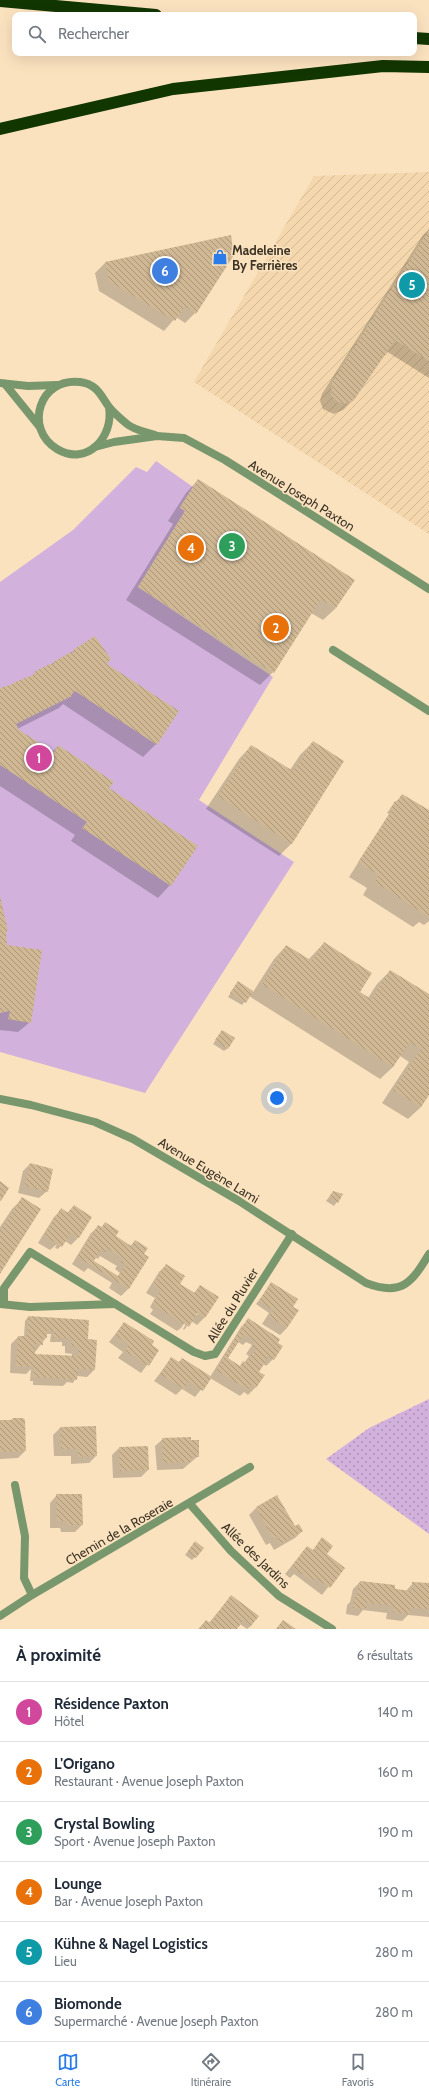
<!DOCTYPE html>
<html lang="fr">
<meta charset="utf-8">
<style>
:root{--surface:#fff;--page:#f2f2f3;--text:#1f2937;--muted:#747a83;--line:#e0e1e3;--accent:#2a7de8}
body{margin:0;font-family:Cabin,sans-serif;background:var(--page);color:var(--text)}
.you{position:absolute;left:277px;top:1098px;width:14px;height:14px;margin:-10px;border:3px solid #fff;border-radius:50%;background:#1a73e8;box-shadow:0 0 0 6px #1a73e833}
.badge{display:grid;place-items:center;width:26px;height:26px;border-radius:50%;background:var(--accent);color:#fff;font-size:13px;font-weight:700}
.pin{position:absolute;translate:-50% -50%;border:2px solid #fff;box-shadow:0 1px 4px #0006}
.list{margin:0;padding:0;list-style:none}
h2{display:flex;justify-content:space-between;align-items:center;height:52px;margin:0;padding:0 16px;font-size:17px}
h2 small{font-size:13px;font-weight:400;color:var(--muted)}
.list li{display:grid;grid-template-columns:26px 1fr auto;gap:12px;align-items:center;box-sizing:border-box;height:60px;padding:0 16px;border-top:1px solid var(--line)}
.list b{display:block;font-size:15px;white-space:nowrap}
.list p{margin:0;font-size:13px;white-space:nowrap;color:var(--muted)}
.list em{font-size:13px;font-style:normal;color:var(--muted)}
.icon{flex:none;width:22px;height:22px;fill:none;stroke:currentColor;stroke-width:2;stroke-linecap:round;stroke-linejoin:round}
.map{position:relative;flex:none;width:429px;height:1629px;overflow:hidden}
.search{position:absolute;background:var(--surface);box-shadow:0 4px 16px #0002;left:12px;right:12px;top:12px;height:44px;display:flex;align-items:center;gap:10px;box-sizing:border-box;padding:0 14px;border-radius:8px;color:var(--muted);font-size:15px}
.sheet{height:412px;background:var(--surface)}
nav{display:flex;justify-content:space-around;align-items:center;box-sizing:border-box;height:56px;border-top:1px solid var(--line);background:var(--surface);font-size:11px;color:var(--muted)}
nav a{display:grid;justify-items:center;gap:2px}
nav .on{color:var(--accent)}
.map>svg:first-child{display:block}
</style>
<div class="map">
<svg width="429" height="1629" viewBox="0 0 429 1629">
<defs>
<pattern id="industrial-furrows" width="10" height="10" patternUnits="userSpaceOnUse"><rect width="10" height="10" fill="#f4d7ad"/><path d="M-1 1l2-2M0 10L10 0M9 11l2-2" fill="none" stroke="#d2b995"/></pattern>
<pattern id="garden-dots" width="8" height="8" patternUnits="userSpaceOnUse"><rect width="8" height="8" fill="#d2b2dd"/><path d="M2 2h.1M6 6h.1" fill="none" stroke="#ac92b3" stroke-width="1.8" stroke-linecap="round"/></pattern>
<pattern id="building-back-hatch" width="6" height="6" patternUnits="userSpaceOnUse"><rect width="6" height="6" fill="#d0b895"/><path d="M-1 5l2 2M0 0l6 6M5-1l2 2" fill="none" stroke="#aa9679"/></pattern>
</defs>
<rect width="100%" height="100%" fill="#fbe2bf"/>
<!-- industrial -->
<path fill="url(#industrial-furrows)" d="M429,172V534L194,382L314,176Z"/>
<!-- grass -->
<path fill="#d2b2dd" d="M156,461L193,487L180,507L185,511L138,587L273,677L199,800L294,862L145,1093L0,1052V582L73,530L136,467L147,472Z"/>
<!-- garden -->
<path fill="url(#garden-dots)" d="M429,1399V1534L326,1459L369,1428Z"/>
<!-- shadow -->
<g fill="#0003" fill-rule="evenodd">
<path d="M429,229V378L386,351L353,400L343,410L334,414L323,409L320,401L322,394L423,235Z"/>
<path d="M230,236L195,313L185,323L176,317L164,331L99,291L95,273L105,263Z"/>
<path d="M198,480L336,608L323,620L311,613L273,672L260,685L126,600L173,524L168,521L186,493Z"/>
<path d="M74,651L106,664L156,744L143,757L63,704L59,708L17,729L52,752L58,746L108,789L170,885L158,898L71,841L75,835L0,786V690L31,676Z"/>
<path d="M313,742L292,843L279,856L206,809L239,759L251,746L290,770L300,755Z"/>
<path d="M402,795L429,811V921L424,925L419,922L413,927L363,895L367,888L349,877L389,814L387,813L392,806Z"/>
<path d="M0,897L7,931L5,932L6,946L30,1022L18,1032L0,1030Z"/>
<path d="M324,943L359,992L368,998L377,984L390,971L429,995V1094L421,1107L408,1119L382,1103L409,1062L400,1056L393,1067L380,1079L249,996L242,1005L228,997L238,982L253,992L274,959L286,946L308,960Z"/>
<path d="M219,1035L228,1048L224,1051L213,1044Z"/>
<path d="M30,1164L47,1191L39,1198L18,1193L23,1171Z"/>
<path d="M333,1192L342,1195L334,1206L326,1201Z"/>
<path d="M22,1199L0,1272V1227L12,1209Z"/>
<path d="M74,1206L91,1217L78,1238L71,1245L65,1241L58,1249L55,1248L57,1244L50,1250L38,1243L54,1217L61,1210L67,1213Z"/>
<path d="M106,1223L115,1236L130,1246L135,1242L143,1254L128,1289L121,1296L109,1288L112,1283L88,1268L84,1272L72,1264L91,1233L99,1226L101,1228ZM100,1256L117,1266L115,1269L120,1273L117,1277L93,1262L95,1257L98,1259Z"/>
<path d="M166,1265L179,1284L193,1294L200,1286L217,1297L204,1318L197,1325L191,1321L184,1330L183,1329L189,1319H187L181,1328L177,1331L150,1314L153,1310L150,1307L155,1298L146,1293L159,1272ZM188,1309L198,1313L197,1315Z"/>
<path d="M272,1283L292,1307L287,1328L280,1335L262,1324L269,1313L256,1304Z"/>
<path d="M28,1317L87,1339L94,1370L87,1377L77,1376L73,1383L67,1382L63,1386L33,1385V1381H30L31,1369L26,1374L10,1373L11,1344L18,1337H24L25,1321ZM46,1334H51L50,1342H62V1346H65V1353L72,1354V1356H34L35,1352L46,1338Z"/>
<path d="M248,1320L273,1359L266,1366L263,1364L258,1372L255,1388L248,1395L244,1392L240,1396L210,1378L195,1397L182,1389L176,1395L154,1381L171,1359L210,1377L241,1327ZM238,1342L243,1345L246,1342L252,1345L246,1354L249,1356L244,1363L239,1367L227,1359Z"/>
<path d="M124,1323L158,1350L141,1373L118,1358L123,1352L109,1342Z"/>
<path d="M0,1421L25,1451L18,1458L0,1459Z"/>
<path d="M60,1428L96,1456L89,1463L71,1464V1456H54L53,1435Z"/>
<path d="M163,1439L190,1442L198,1456L183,1469L157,1470L155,1446Z"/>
<path d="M119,1448L148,1470L141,1477L113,1478L112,1455Z"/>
<path d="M57,1495L82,1525L75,1532H61L60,1528H50V1503Z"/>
<path d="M277,1497L294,1528L302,1531L295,1538L274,1550L270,1543L266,1545L249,1515L256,1508Z"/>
<path d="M195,1542V1557L192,1560L185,1555Z"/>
<path d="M307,1547L312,1552L325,1554L343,1568L322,1595L294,1574L290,1578L285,1574Z"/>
<path d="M360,1582L406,1591L413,1583L429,1584V1617L408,1615L402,1621L386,1619L387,1613L363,1610L358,1616L346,1614L347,1605L350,1602L353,1589Z"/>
<path d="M231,1596L251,1626L247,1629L240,1624L236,1629H198L206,1621L209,1623Z"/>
</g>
<!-- building -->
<g fill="url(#building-back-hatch)" fill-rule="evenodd">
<path d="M429,230V361L395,340L354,400L345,404L338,402L331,395L332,382Z"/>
<path d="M231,235L234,255L196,314L185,306L175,321L109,281L105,262Z"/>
<path d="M198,479L355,580L336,608L321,599L274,673L138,587L185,511L180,508Z"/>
<path d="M95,636L111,659L107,664L179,711L157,745L75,691L72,694V696L16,724L19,730L54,752L58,745L114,782L109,788L198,846L171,886L82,828L87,822L0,765V688L13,684V683L35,674L34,672L50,664H54L53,662L71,652V653L74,652L73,650Z"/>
<path d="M313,741L344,761L292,844L218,796L251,745L293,771Z"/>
<path d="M402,794L429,810V917L375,882L379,875L358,862L392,810L390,809L395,801L397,802Z"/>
<path d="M0,896L8,931H6L7,945L42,950L31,1023L8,1019L10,1011L0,1013Z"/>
<path d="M324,942L372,973L360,992L371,999L390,970L429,994V1095L421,1107L393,1090L421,1049L410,1042L393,1067L262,984L286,945L312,961Z"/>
<path d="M238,981L253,991L246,1003L230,993Z"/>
<path d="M222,1030L235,1038L228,1049L215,1040Z"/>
<path d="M30,1163L53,1169L48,1192L25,1186Z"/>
<path d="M0,1181L9,1188L1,1201L0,1200Z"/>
<path d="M333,1191L343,1194L338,1203L329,1197Z"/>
<path d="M22,1197L41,1209L0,1274V1231Z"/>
<path d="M74,1205L92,1217L79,1238L71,1233L62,1247L44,1235L61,1208L68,1213Z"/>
<path d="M105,1222L119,1231L116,1236L131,1246L135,1240L148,1248L144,1254L149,1257L129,1289L78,1257L98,1225L102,1227ZM101,1249L106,1252L108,1249L123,1259L121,1262L126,1265L118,1276L94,1261Z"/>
<path d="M166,1264L185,1276L180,1284L195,1293L200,1285L219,1297L205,1318L197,1313L189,1327L152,1304L161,1290L153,1285Z"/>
<path d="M271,1282L298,1299L293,1307L299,1310L287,1328L269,1316L273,1310L259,1301Z"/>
<path d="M28,1316L89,1320L88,1339L97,1340L95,1370L78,1369L77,1380L33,1377L34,1367L16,1366L18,1336H27ZM47,1331H54L53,1338L72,1339L71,1346L79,1347L78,1356L35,1354L36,1344L43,1345V1338H47Z"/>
<path d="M248,1318L280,1339L278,1343L283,1346L274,1360L269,1356L259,1372L265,1375L256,1388L251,1385L248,1390L216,1370ZM244,1334L255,1342L253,1346L256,1348L246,1363L243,1361L240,1366L228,1358Z"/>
<path d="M124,1322L154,1341L152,1345L159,1350L149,1366L125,1351L129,1344L115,1335Z"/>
<path d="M171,1357L179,1362L182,1358L212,1377L203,1391L188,1381L184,1389L160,1374Z"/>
<path d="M13,1418H23L25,1420L26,1451L0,1452V1420H11Z"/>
<path d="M96,1426L97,1456L78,1457V1449H61L60,1427Z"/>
<path d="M191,1437V1440H199V1457H192V1462L163,1463L162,1438Z"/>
<path d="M148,1446L149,1470L120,1471L119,1447Z"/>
<path d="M56,1494H82L83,1525H68L67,1521H57Z"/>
<path d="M277,1495L295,1526L299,1524L303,1531L281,1544L277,1536L273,1539L256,1507Z"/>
<path d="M322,1537L333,1546L327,1554L345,1568L330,1588L316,1578L313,1581L291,1567L307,1546L313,1550Z"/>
<path d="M195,1541L204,1548L196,1558L188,1551Z"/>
<path d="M360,1581L395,1585V1589L412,1591V1582L429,1583V1609L411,1608L410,1614L393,1612L394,1606L366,1603V1609L353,1608L354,1597H356Z"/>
<path d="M231,1595L259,1616L251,1626L244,1620L237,1629H199L206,1620L210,1623Z"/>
<path d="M283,1620L296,1629H276Z"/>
</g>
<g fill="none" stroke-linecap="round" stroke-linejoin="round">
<!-- street -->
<g stroke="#79976d" stroke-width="8">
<path d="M0,383L28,386L57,385"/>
<path d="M5,384L39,426"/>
<path d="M109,407C114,437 87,467 57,449C23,428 40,377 80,382C97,384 101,396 109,407C114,413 121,419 127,424C134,430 146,432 155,435"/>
<path d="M95,447L114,442L157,436L184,438L225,460L429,589"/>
<path d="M333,650L429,711"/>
<path d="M0,1099L31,1105L95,1122L133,1139L239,1201L366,1283C402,1297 412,1282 429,1254"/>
<path d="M4,1303V1288L30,1252L194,1352L205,1356L215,1354L292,1234"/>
<path d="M0,1304L30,1307L115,1304"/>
<path d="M15,1485L25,1536L24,1578L32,1595"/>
<path d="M190,1504L231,1551L279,1596L332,1629"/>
<path d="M0,1616L32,1595L250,1467"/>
</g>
<!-- highway -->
<g stroke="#123600" stroke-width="12">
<path d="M0,1L156,15"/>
<path d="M414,38L429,39"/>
<path d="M0,129L173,89L383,66L429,67"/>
</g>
</g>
<!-- icons -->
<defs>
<g id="shop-bare" transform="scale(1.2)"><path d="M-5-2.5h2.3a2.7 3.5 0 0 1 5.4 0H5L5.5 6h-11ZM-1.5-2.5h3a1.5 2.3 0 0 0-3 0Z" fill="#2a7de8" stroke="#fbe2bf" stroke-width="2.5" paint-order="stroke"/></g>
</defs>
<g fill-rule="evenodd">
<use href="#shop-bare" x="220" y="257"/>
</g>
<g text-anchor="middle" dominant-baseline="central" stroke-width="3" stroke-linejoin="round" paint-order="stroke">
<!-- poi labels -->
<g font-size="13" font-weight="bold" fill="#3d3426" stroke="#fbe2bf" text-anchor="start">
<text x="232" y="250">Madeleine<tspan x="232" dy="15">By Ferrières</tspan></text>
</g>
<!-- street labels -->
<g font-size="13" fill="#3d3426" stroke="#fbe2bf">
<text transform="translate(302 495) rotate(32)">Avenue Joseph Paxton</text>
<text transform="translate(209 1170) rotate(31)">Avenue Eugène Lami</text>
<text transform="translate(232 1305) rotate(-58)">Allée du Pluvier</text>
<text transform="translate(119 1531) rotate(-30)">Chemin de la Roseraie</text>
<text transform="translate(256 1555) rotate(44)">Allée des Jardins</text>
</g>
</g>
</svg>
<div class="you"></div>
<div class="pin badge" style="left:39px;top:758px;background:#d1479c">1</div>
<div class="pin badge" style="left:276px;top:628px;background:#e8710a">2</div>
<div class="pin badge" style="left:232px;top:546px;background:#2e9e5b">3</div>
<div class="pin badge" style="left:191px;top:548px;background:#e8710a">4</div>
<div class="pin badge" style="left:412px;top:285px;background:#0f9aa8">5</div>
<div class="pin badge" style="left:165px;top:271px;background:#3f7fe0">6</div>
<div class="search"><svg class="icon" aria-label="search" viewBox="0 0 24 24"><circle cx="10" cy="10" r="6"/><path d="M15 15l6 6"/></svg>Rechercher</div>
</div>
<section class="sheet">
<h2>À proximité<small>6 résultats</small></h2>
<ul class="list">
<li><span class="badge" style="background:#d1479c">1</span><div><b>Résidence Paxton</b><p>Hôtel</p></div><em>140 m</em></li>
<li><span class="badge" style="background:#e8710a">2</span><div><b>L'Origano</b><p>Restaurant · Avenue Joseph Paxton</p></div><em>160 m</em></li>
<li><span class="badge" style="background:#2e9e5b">3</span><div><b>Crystal Bowling</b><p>Sport · Avenue Joseph Paxton</p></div><em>190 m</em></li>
<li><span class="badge" style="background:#e8710a">4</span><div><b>Lounge</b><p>Bar · Avenue Joseph Paxton</p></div><em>190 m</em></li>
<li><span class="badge" style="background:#0f9aa8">5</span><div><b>Kühne &amp; Nagel Logistics</b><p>Lieu</p></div><em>280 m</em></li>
<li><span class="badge" style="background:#3f7fe0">6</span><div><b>Biomonde</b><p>Supermarché · Avenue Joseph Paxton</p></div><em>280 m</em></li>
</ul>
</section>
<nav>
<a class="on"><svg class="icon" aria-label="map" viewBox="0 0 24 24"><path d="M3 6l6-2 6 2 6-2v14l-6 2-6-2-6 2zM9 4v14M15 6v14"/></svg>Carte</a>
<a><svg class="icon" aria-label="directions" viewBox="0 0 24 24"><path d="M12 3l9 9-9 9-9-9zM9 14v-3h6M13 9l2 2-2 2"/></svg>Itinéraire</a>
<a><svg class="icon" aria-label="saved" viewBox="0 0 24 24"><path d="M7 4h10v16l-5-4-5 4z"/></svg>Favoris</a>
</nav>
